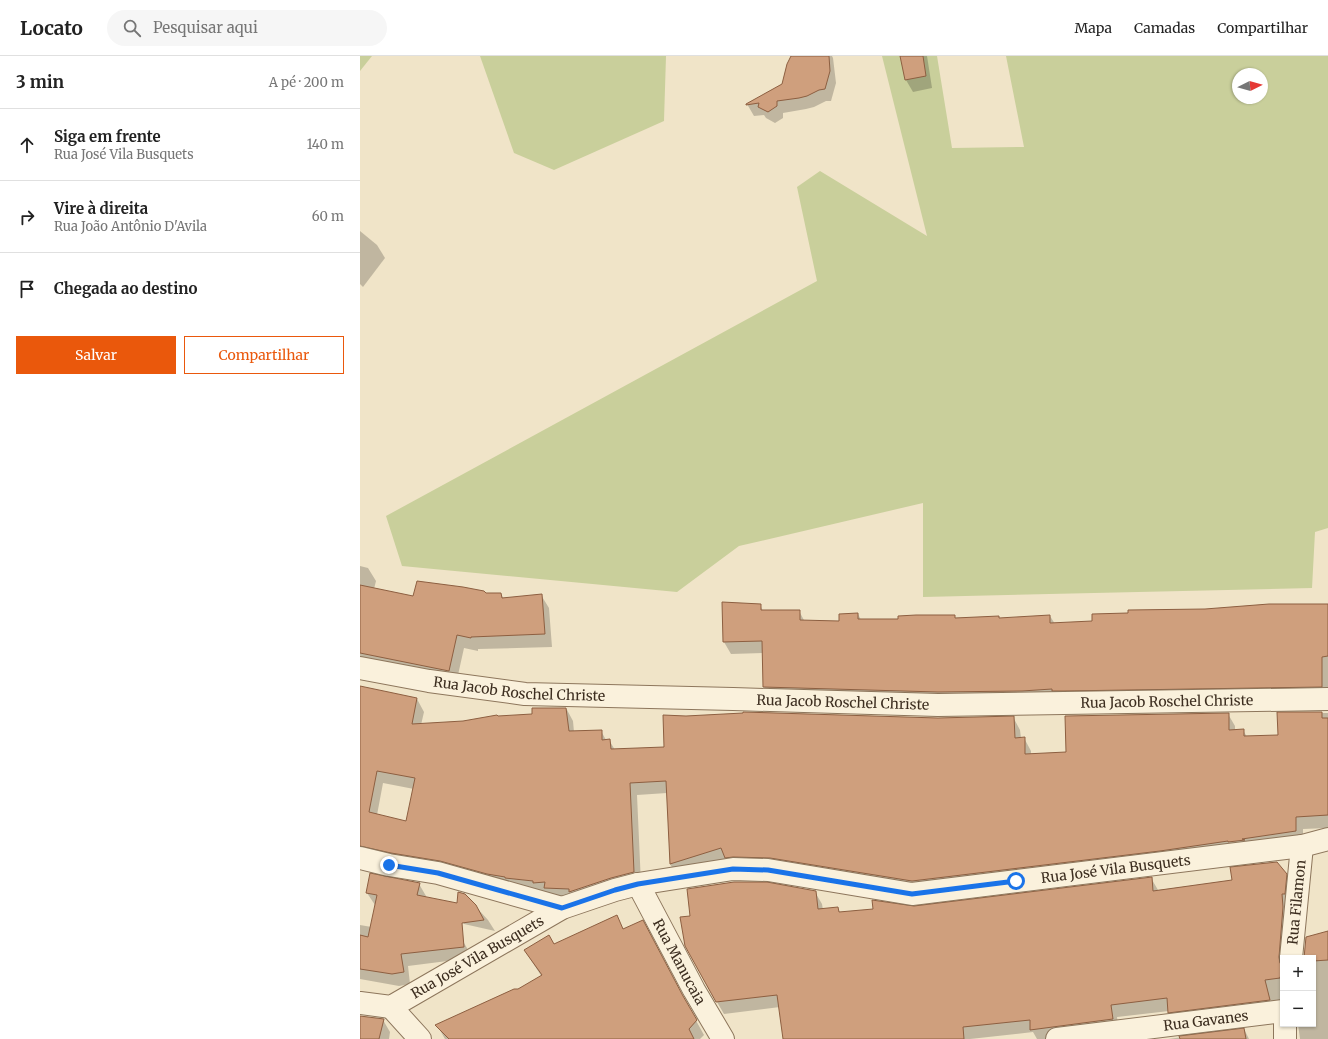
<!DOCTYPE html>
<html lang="pt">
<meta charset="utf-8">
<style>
:root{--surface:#fff;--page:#f6f6f6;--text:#222;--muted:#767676;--line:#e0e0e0;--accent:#ea580c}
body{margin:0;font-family:Merriweather,serif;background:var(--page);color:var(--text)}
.controls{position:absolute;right:12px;bottom:12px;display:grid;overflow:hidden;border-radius:0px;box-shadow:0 1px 3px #0004}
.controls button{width:36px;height:36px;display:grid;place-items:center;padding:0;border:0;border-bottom:1px solid var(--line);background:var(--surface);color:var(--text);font:20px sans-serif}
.compass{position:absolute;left:872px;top:12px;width:36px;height:36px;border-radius:50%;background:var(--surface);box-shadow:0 1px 3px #0004;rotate:85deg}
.stop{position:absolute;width:12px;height:12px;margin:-9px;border:3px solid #1a73e8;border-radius:50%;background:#fff}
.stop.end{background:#1a73e8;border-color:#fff;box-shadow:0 1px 4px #0008}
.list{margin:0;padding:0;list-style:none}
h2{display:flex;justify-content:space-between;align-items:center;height:52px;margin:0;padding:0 16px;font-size:17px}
h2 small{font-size:13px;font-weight:400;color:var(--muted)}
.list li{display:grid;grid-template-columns:26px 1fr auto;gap:12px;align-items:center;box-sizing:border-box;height:72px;padding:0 16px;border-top:1px solid var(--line)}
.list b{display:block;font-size:15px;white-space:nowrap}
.list p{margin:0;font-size:13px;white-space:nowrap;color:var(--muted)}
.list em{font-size:13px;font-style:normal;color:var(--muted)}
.actions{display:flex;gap:8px;padding:12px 16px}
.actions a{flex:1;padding:9px 0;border:1px solid var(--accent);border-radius:0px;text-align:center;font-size:14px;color:var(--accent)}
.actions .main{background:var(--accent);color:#fff}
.icon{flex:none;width:22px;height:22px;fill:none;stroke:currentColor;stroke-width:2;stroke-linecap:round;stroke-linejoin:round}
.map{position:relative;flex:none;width:968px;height:983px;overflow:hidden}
header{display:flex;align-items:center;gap:24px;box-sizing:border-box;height:56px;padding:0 20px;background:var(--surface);border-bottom:1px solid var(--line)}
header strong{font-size:19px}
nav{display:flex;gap:22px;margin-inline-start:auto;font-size:14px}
.search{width:280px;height:36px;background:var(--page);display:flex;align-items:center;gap:10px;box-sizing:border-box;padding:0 14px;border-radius:22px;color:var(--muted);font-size:15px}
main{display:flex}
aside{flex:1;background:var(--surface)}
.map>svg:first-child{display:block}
</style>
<header>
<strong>Locato</strong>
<div class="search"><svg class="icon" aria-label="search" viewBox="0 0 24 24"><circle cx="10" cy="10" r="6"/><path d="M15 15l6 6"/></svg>Pesquisar aqui</div>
<nav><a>Mapa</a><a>Camadas</a><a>Compartilhar</a></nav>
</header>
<main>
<aside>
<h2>3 min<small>A pé · 200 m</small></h2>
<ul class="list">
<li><svg class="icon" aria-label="ahead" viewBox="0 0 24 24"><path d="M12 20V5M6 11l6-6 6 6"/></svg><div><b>Siga em frente</b><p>Rua José Vila Busquets</p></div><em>140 m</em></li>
<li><svg class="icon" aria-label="right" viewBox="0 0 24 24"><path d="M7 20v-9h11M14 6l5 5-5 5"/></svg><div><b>Vire à direita</b><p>Rua João Antônio D'Avila</p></div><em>60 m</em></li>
<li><svg class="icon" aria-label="arrive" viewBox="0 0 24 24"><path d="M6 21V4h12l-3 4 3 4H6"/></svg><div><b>Chegada ao destino</b></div></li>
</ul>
<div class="actions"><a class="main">Salvar</a><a>Compartilhar</a></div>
</aside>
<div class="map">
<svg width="968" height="983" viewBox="0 0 968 983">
<rect width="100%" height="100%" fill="#f0e4c8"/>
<!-- green -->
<g fill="#c9cf9b" fill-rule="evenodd">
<path d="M0,0H12L0,15Z"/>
<path d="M120,0H306L304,65L194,114L154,97Z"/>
<path d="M522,0H577L592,92L664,91L646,0H968V472L955,476L952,532L563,541V447L379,490L317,536L42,510L26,460L457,225L437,131L460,115L567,180ZM878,18H902V42H878Z"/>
</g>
<!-- shadow -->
<g fill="#0003" fill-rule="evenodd">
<path d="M435,0H472L473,2L476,27L471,45H466L454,51L446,53L423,57V62L415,67L406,62L404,59L394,60L387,48L423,29Z"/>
<path d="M541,0H567L572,32L553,36L546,24Z"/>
<path d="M0,175L17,189L25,202L3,231L0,228Z"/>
<path d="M0,510L8,512L16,525L14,533L54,541L141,538L143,542L181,539L189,552L192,591L118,593V595L104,592L96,628L0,608Z"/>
<path d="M363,547L400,549L403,555H439L445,566H480L498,558L501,564L639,561L640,563L690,560L695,568L733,566L845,554L968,549V643H411L404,631L403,597L371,598L364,586Z"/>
<path d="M0,643H57L64,656L61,669L103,666L138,661L173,659L206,652L213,665L214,676L241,675L246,684H249L255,694L305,692L578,662L653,661L660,674L661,682H664L671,695V699L707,697L868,658L875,670V674H883L887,681L919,680L918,657H968V772L943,773V787L560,837L418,814L317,820L310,808L307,737L277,739L281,828L217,848L0,804ZM23,727L54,733L47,766L17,759Z"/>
<path d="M926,818L933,831L923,902V955L816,969L809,955L757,961L759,976L700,983H677L673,976L610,983H424L420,951L364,958L357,946L455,836L462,848L463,854L478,852L480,857L554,851L791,822L798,834Z"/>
<path d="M59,828L66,840L62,859L15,849L7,837Z"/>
<path d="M105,839L128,864L135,875L104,868L97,856Z"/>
<path d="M256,861L264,874L329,952L344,979L340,983H85L77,969L159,934L182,921L165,895L194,889Z"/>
<path d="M0,869L104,887L111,899V902L48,910L50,928L39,930L0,923Z"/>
<path d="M968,876V983H940L938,968H953V902H945Z"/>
<path d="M0,961L23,964L30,976L29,983H0Z"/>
<path d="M884,973L889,983H808Z"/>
</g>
<!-- building -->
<g fill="#cf9f7d" stroke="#8d5f41" fill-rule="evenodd">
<path d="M431,0H469L470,15L465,33L459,34L447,40L439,42L417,45V50L408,56L398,51L399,47L386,49V48L422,28L427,8Z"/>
<path d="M540,0H563L566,20L545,24Z"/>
<path d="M57,525L103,531L124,535L126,537H141L142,542L182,538L185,578L111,581V582L97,579L89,615L0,597V529L53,540Z"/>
<path d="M362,546L401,548V554H440V564L479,565V558L498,557V563H538V560L556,559H595V562L639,560V562L690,559V567L732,565V558L768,557V554L845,553L909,548H968V600L962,601V631L704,635H692V633L662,635L578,636L403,631L402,585L363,586Z"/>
<path d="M0,630L57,642L52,668L103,665L137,659L138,660L172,658V652H206L209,675L242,674V684L250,683L251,693L304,691L303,659L326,660L383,657V656L578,662L654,660L655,682L665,681V698L706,696L705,660L869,657V674L884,673V680L918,679L917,656H962V662H968V759L936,761V775L882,783L885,784L868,786V785L800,795L552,825L410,802L373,801L365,802L361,792L310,808L306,725L270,727L274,816L251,822L209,836V833L184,832L185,826L173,827V825L145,822V821L127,818L80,805L31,797L0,790ZM17,715L55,722L46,765L9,756Z"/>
<path d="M917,806L927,818L925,838H922L923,851L919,901L920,907L923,911L920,922L905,924L910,944L808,957L807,942L751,949L753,963L670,974V964L603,971L604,983H423L417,939L356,946L325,890L320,861L330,860L327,833L374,826H407L456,835L458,853L478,851L479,856L513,853L512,844L554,850L792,821L793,835L872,824L870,811Z"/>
<path d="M10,817L60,827L57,839L97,847L98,836L105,838L116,849L124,864L102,867L104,891L41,898L44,916L32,918L0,913V879L8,881L17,839L6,837Z"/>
<path d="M257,859L263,873L283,864L323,940L337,964L329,973L334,983H89L75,969L154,933H158L182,919L164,894L189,879L194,888Z"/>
<path d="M968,875V904L953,905V902H944L946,881Z"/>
<path d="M0,960L24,963L19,983H0Z"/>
<path d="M884,972L886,983H820L819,980Z"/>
</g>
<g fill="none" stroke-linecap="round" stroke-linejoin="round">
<!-- street casing -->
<g stroke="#8d765c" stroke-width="24">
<g id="street">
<path id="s1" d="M0,612L69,625L165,638L373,643L578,649L968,643"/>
<path d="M0,802L29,809L78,817L202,852"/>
<path id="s2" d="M278,828L334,934L363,983"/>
<path id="s3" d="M931,902L942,790"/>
<path id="s4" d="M0,947L31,951L202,852L255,834L278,828L373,813L408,814L552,838L942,790L968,783"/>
<path d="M31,951L60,983"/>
<path id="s5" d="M697,983L923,955"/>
<path d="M925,983V968"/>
</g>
</g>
<!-- street -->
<use href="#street" stroke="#faf1dc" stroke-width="22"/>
</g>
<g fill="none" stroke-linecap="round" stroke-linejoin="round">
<!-- route -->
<path stroke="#1a73e8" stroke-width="5" d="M29,809L78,817L202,852L255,834L278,828L373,813L408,814L552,838L656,825"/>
</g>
<g text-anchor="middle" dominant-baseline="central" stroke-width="3.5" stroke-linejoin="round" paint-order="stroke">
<!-- street labels -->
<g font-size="14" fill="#3d2e20" stroke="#f7eed8">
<text stroke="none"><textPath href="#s1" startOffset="161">Rua Jacob Roschel Christe</textPath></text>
<text stroke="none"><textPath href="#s1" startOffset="485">Rua Jacob Roschel Christe</textPath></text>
<text stroke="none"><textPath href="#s1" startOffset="809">Rua Jacob Roschel Christe</textPath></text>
<text stroke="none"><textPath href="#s4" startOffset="791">Rua José Vila Busquets</textPath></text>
<text stroke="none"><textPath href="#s3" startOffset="56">Rua Filamon</textPath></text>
<text stroke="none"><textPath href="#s4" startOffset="131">Rua José Vila Busquets</textPath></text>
<text stroke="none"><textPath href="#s2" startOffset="88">Rua Manucaia</textPath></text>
<text stroke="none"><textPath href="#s5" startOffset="150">Rua Gavanes</textPath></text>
</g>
</g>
</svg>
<div class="controls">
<button>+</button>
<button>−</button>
</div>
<svg class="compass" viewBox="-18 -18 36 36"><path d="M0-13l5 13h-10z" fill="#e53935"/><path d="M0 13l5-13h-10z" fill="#767676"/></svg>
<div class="stop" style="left:656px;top:825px"></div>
<div class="stop end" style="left:29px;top:809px"></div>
</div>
</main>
